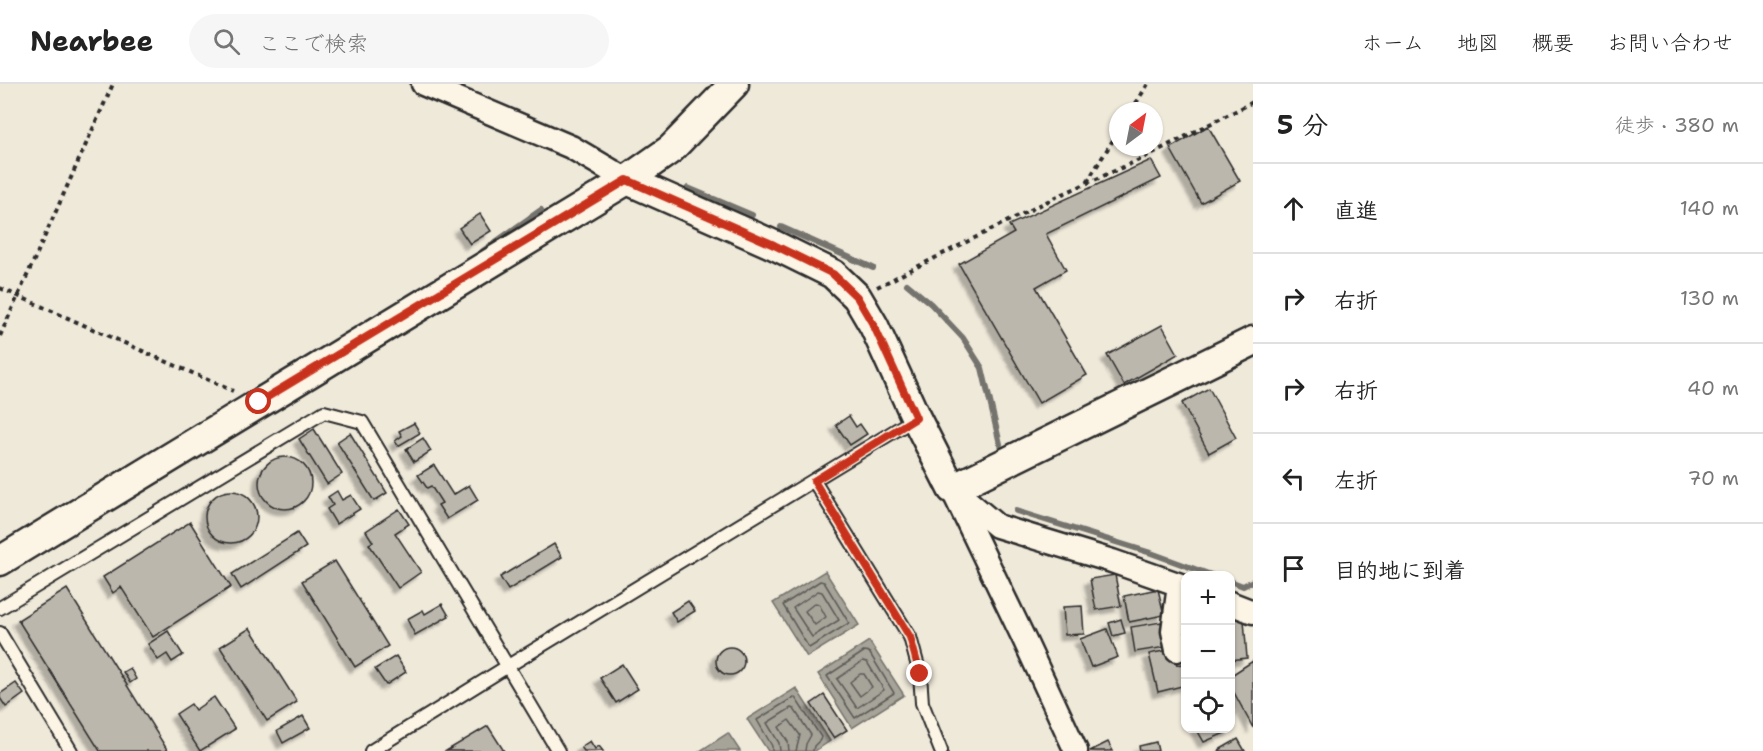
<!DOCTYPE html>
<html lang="ja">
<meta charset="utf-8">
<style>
:root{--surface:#fff;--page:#f6f6f6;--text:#222;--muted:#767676;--line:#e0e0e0}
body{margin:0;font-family:"Shantell Sans","Klee One",sans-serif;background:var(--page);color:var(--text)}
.controls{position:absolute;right:18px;bottom:18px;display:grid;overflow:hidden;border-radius:12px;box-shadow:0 2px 4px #0004}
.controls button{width:54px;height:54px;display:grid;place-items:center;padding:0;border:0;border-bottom:2px solid var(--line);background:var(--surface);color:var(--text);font:30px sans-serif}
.compass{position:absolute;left:1109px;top:18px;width:54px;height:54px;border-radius:50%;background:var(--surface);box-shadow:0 2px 4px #0004;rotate:32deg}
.stop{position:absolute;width:18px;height:18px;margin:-14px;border:4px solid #c8321e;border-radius:50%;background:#fff}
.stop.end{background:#c8321e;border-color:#fff;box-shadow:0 2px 6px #0008}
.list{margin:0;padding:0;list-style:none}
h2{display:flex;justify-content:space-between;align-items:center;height:78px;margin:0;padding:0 24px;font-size:26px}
h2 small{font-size:20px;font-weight:400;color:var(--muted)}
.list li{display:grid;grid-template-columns:39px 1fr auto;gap:18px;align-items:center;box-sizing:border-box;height:90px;padding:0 24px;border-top:2px solid var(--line)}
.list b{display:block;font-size:22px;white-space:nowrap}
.list em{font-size:20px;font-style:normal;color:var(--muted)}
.icon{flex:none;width:33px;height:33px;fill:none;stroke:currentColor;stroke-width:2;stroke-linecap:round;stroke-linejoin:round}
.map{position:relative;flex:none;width:1253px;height:667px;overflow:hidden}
header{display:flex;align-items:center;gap:36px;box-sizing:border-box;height:84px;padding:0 30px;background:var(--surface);border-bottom:2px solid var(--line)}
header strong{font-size:28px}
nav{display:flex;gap:33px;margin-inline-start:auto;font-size:21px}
.search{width:420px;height:54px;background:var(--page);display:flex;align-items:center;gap:15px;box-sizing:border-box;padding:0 21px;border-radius:33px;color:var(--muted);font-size:22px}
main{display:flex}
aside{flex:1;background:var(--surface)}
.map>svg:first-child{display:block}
</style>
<header>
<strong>Nearbee</strong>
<div class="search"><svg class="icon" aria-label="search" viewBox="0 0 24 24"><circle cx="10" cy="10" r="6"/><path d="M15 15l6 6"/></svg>ここで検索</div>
<nav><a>ホーム</a><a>地図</a><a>概要</a><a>お問い合わせ</a></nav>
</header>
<main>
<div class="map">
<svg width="1253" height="667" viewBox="0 0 1253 667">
<defs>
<filter id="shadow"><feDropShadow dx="-5.5" dy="5.5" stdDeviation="1.5" flood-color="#0004"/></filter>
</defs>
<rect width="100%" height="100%" fill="#efe9da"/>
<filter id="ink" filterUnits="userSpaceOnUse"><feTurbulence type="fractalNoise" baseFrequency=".0167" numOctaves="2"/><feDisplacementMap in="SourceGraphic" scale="12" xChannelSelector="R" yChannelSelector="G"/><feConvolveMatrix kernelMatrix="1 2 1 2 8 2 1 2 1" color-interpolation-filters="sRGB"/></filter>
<g filter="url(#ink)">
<!-- water -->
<g fill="#a6a399" stroke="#75736d" stroke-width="1.5">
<path d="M825,487L859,541L807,573L773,519Z"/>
<path d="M869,557L904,611L852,644L818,590Z"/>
<path d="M796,604L830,657L815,667H768L747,635Z"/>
<path d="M728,649L740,667H700Z"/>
</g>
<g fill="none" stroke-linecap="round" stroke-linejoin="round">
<!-- shore -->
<g stroke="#5c5b57" stroke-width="1.5">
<path d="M820,497L824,498L849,539L809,564L783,521Z"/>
<path d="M818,507L822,508L839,536L812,553L793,524Z"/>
<path d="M815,519L819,520L826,533L815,541L805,527Z"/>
<path d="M865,567L869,568L894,609L855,634L827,592Z"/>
<path d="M863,577L867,578L884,606L857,624L837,595Z"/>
<path d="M860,590H864L872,603L860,612L850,598Z"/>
<path d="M772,667V662L757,636L794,613L796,615L821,653L820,656L814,662L813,667"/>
<path d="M780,667L779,659L767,639L791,624L794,625L811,651L806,660L805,667"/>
<path d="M789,667L788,658L779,643L789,636L800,651L796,667"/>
</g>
<!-- stream -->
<g stroke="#75736d" stroke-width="6">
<path d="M688,104L752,131"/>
<path d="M781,143L873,184"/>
<path d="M483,167L541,126"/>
<path d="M907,200L931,220L963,254L982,284L1000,360"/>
<path d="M1016,427L1151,469L1214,492"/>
<path d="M1230,497L1243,502L1253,497"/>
</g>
</g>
<!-- building -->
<g fill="#bcb7ac" stroke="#2b2b2b" stroke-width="1.5" filter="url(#shadow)">
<path d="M1208,42L1240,97L1201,119L1170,64Z"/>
<path d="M1151,76L1161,94L1046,150L1066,186L1036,203L1087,291L1039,319L959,180L1014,149L1009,141Z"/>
<path d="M480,130L491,147L470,160L459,144Z"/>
<path d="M1162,241L1178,270L1124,301L1107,271Z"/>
<path d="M1209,304L1236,354L1209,369L1182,319Z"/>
<path d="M849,332L856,343L860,340L867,350L850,361L836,341Z"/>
<path d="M414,339L420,349L398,362L395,357L402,352L399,347Z"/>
<path d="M314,345L342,390L327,400L299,355Z"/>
<path d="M350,349L387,409L374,417L337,358Z"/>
<path d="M423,354L431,367L414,378L406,365Z"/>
<circle cx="285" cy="399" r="26"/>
<path d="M434,381L453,411L469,401L478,416L447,435L438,421L442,419L431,402L427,404L418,391Z"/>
<path d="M337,407L342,416L351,411L360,425L336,440L327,425L333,421L328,413Z"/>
<circle cx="231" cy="433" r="26"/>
<path d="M399,425L409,440L395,449L421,488L398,504L369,460L373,458L366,447Z"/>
<path d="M190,438L231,503L153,553L121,503L113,509L103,493Z"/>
<path d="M297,449L306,463L241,505L232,490Z"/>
<path d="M554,460L562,473L508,506L500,493Z"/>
<path d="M335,477L388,562L355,583L302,497Z"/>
<path d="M1115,491L1121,522L1096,526L1090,495Z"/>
<path d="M67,505L168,667H100L18,536Z"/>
<path d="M1158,505L1164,531L1129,538L1124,512Z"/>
<path d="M688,517L695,527L677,538L671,528Z"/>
<path d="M442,520L449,532L415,551L407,535L423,526L425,530Z"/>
<path d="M1082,522L1084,550L1065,551L1063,523Z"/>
<path d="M1230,532L1244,536L1247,574L1230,576Z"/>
<path d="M1121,535L1125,549L1113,552L1109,539Z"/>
<path d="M1161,538L1166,563L1135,568L1131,543Z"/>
<path d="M250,544L297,618L267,637L220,563Z"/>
<path d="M1107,545L1118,573L1091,583L1080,555Z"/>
<path d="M168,547L183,571L172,578L167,570L158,576L148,560Z"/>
<circle cx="730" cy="577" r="14"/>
<path d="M1173,565L1177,581L1186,579V601L1158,608L1149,570Z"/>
<path d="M396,572L406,588L386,601L375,585Z"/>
<path d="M1253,577V644L1230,601V592Z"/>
<path d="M622,580L638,605L616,619L600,594Z"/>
<path d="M130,584L136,595L130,599L123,588Z"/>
<path d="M16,599L24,610L6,623L0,614V610Z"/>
<path d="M824,611L847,646L834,654L811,620Z"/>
<path d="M214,613L235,645L200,667L176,630L191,620L195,626Z"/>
<path d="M303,632L310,644L283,659L277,647Z"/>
<path d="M488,642L504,667H446Z"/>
<path d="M1230,643L1232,646L1204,658L1196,644H1230Z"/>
<path d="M1238,655L1245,667H1220L1219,666Z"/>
<path d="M590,657L595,665L599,662L603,667H584L581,663Z"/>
<path d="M1108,658L1113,667H1090Z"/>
<path d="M1156,658L1158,667H1140L1139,662Z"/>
</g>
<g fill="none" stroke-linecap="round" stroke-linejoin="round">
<!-- service casing -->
<g stroke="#2b2b2b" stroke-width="16">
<g id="service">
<path d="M814,397L910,553L920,590L922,619L941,667"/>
<path d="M0,524L324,328L362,338L558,667"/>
<path d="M0,549L71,667"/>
<path d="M371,667L508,582L916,334"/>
</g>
</g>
<!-- minor casing -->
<g stroke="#2b2b2b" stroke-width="27">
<g id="minor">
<path d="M423,0L571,63L627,96"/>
<path d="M952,405L1024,555L1076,667"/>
<path d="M958,409L997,442L1112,477L1186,503"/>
<path d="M1230,519L1253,528"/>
<path d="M1177,566L1173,547L1179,501"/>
</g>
</g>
<!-- tertiary casing -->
<g stroke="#2b2b2b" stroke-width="33">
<g id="tertiary">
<path d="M627,96L671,65L734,0"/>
<path d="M0,477L627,96L774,161L833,190L857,213L874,242L916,334L952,405L1253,257"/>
</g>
</g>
<!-- path -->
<g stroke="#2b2b2b" stroke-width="4" stroke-dasharray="4.5 4.5" stroke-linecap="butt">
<path d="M1131,27L1148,0"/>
<path d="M1087,98L1118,48"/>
<path d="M877,203L1056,113L1139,76L1253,18"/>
<path d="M0,204L233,307"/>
<path d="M0,252L113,0"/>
</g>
<!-- service -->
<use href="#service" stroke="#fcf5e5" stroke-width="12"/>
<!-- minor -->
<use href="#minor" stroke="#fcf5e5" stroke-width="22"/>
<!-- tertiary -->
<use href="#tertiary" stroke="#fcf5e5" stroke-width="28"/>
</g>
</g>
<g fill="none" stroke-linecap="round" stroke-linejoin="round" filter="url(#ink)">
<!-- route -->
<path stroke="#c8321e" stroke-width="8" d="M259,318L627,96L774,161L833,190L857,213L874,242L916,334L814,397L910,553L920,590"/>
</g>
</svg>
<div class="controls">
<button>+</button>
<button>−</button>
<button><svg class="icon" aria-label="locate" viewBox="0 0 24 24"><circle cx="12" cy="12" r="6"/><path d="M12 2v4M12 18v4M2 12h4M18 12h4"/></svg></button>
</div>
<svg class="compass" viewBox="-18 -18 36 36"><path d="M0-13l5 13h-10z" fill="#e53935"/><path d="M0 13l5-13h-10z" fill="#767676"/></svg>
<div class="stop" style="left:259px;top:318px"></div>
<div class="stop end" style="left:920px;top:590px"></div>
</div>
<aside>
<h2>5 分<small>徒歩 · 380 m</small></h2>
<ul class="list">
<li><svg class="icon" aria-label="ahead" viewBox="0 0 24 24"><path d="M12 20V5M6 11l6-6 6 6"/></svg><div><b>直進</b></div><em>140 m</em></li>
<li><svg class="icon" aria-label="right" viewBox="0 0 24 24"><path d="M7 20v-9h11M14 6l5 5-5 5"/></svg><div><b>右折</b></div><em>130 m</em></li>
<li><svg class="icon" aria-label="right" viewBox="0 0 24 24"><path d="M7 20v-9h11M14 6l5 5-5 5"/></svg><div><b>右折</b></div><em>40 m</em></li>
<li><svg class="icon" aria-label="left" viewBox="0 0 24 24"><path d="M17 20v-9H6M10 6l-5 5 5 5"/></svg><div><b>左折</b></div><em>70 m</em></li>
<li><svg class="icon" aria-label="arrive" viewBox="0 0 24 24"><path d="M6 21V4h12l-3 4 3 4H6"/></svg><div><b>目的地に到着</b></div></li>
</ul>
</aside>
</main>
